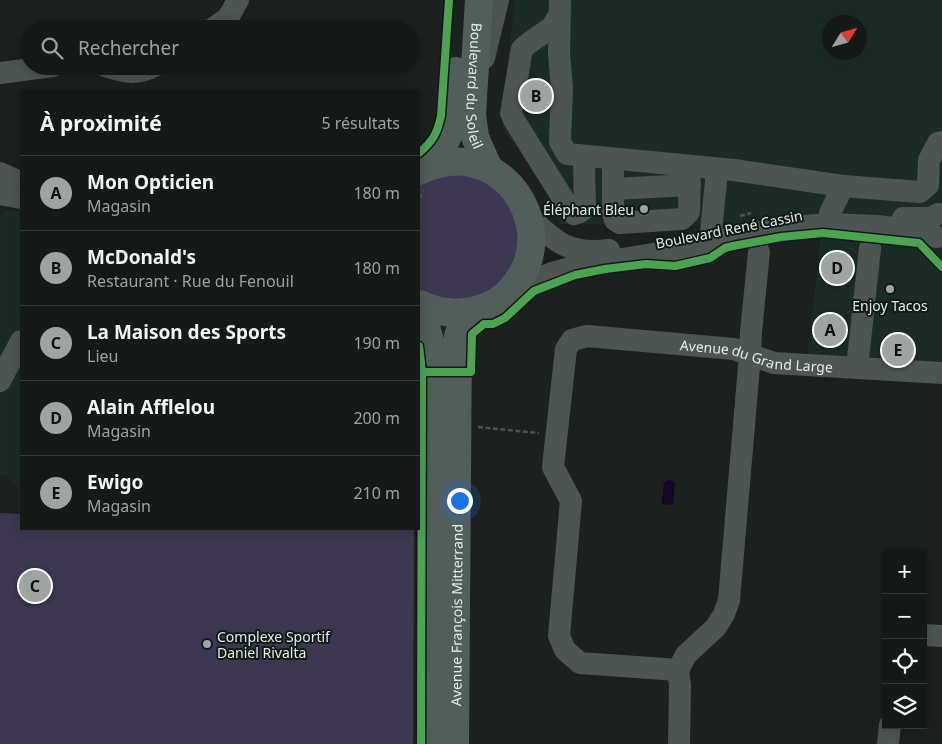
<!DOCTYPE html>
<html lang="fr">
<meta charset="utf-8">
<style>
:root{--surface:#151917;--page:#1e2220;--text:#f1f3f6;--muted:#9da0a1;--line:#343836;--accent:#9da4a2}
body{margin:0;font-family:"Noto Sans",sans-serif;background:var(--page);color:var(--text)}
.controls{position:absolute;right:15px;bottom:15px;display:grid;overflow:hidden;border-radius:0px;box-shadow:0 2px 12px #0003}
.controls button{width:45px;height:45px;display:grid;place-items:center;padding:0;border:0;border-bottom:1px solid var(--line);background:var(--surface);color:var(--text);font:25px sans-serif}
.compass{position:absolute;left:822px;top:15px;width:45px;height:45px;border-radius:50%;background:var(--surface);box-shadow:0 2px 12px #0003;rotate:53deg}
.you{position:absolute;left:459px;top:500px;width:18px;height:18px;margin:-12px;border:4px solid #fff;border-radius:50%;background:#1a73e8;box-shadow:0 0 0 8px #1a73e833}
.badge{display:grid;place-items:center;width:32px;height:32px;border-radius:50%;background:var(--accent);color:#111;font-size:16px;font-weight:700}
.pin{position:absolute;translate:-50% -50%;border:2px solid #fff;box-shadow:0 1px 5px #0006}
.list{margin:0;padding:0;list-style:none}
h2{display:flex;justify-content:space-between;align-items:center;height:65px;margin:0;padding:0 20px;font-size:21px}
h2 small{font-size:16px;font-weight:400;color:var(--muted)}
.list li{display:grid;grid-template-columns:32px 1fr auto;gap:15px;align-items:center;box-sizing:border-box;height:75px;padding:0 20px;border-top:1px solid var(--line)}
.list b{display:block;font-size:19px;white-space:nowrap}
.list p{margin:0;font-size:16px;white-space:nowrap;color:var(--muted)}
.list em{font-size:16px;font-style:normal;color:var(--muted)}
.icon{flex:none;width:28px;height:28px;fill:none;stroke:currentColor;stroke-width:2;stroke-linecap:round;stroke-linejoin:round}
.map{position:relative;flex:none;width:942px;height:744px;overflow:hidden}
.search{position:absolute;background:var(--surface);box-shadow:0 2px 12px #0003;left:20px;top:20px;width:400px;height:55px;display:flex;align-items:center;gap:12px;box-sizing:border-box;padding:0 18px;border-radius:28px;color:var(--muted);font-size:19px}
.panel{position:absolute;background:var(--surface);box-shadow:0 2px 12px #0003;left:20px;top:90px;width:400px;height:440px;border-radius:0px}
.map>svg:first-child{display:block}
</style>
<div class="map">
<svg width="942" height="744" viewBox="0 0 942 744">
<rect width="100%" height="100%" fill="#1c211f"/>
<!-- built -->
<g fill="#1b2c26" fill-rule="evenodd">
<path d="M515,0H942V369L807,359L822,227L560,224L550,194L524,155L503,130L502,107ZM830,22H860V52H830Z"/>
<path d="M7,210L21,212V514H18V487L10,481L6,474L0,476V217Z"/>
</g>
<!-- green -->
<g fill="#3d3751">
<path d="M475,173L516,207L523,248L504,285L464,305L419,293V182L425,177Z"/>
<path d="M0,513L21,514V529H414L413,744H0Z"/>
</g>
<!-- water -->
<path fill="#15062d" d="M670,479L675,483L673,505L662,504L664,482Z"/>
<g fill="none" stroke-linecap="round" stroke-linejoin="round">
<!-- path -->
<g stroke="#4a514e" stroke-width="2.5" stroke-dasharray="5 2.5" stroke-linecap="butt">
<path d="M420,198L423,190"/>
<path d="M740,216L751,213"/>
<path d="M478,427L539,433"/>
</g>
<!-- minor -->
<g stroke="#4d5552" stroke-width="22">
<path d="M560,0L559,54L562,88L560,142L567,154L734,170L843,186L830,213"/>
<path d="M558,17L552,27L529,43L522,49L511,113L514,120L569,208L574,214L580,212L585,208L584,157"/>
<path d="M212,29L228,18L238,0"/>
<path d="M484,58L498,0"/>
<path d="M105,66C125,72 135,76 155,66"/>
<path d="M0,73L53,66"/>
<path d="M613,159V213L615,220L620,223L682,219L689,212L690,166"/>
<path d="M0,173L21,182"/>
<path d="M843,186L920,192L928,185L929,160L938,143L942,142"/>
<path d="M613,189L690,185"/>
<path d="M0,194L21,198"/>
<path d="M529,217C556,243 570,255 609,250"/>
<path d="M903,218H930L938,214"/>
<path d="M711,232L716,181L715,168"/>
<path id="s1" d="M759,252L751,332L750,355L729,600L724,614L716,627L686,655L678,670L580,663L565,650L559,636L571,501L553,467L566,349L572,340L587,336L734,349L774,363L942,373"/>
<path d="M513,289L552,273L575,267L683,249L777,228L831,224L877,226L929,232L936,237"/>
<path d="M857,368L870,248"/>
<path d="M0,381L21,341"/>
<path d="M923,635L942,636"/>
<path d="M678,670L680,686L679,744"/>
<path d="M888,744L890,725"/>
</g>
<!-- major -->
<g stroke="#525e5a" stroke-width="28">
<path id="s2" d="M479,0L472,115L475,137L489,169"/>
<path d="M432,165L448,136L453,114L456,71"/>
<path d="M419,171C435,164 453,159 471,163C521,173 549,236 519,279C511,291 501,301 488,306C464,316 442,315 419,304"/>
<path d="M419,310C429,330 433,350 436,372L435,744"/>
<path id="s3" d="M455,744L458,336L462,326L475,312"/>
</g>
<!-- cycleway casing -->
<g stroke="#101b17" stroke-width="11">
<g id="cycleway">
<path d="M419,153C433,141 437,134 441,116L449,0"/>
<path d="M419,346L422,372L421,744"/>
<path d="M422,372H471L472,334L484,324H493L505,318L534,291L575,275L605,269L646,264L675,266L710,258L725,248L733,246L781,237L823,233L919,243L942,267"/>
</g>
</g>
<!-- cycleway -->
<use href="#cycleway" stroke="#4ca352" stroke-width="8"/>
</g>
<!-- markers -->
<g fill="#9da4a2" stroke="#101b17" stroke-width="2">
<circle cx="644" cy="209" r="5"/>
<circle cx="890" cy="289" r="5"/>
<circle cx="207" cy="644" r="5"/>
</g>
<g text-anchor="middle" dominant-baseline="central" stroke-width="4" stroke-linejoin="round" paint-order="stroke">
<!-- street labels -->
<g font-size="14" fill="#e3ebe8" stroke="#101b17">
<text stroke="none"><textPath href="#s2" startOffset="86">Boulevard du Soleil</textPath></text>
<text transform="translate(729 229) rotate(-11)">Boulevard René Cassin</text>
<text stroke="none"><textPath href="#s1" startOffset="1061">Avenue du Grand Large</textPath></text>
<text stroke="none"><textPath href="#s3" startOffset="129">Avenue François Mitterrand</textPath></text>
</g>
<!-- poi labels -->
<g font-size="14" fill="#e3ebe8" stroke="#101b17" text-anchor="end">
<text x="634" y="209">Éléphant Bleu</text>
<text x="890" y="305" text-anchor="middle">Enjoy Tacos</text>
<text x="217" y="636" text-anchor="start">Complexe Sportif<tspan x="217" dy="16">Daniel Rivalta</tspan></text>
</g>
</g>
</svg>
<div class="controls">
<button>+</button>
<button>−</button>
<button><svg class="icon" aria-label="locate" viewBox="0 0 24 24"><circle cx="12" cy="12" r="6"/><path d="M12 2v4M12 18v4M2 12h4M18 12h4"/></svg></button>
<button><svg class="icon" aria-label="layers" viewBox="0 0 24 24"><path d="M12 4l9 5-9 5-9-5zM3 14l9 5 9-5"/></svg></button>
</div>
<svg class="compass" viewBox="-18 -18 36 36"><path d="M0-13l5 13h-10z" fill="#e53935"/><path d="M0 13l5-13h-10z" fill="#9da0a1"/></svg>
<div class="you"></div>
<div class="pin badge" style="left:830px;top:330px">A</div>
<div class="pin badge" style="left:536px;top:96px">B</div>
<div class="pin badge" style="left:35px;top:586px">C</div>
<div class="pin badge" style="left:837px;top:268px">D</div>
<div class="pin badge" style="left:898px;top:350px">E</div>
<div class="search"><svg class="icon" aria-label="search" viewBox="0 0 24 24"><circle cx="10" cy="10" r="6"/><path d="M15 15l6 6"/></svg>Rechercher</div>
<section class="panel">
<h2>À proximité<small>5 résultats</small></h2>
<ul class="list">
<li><span class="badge">A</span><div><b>Mon Opticien</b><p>Magasin</p></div><em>180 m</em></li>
<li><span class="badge">B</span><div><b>McDonald's</b><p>Restaurant · Rue du Fenouil</p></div><em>180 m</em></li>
<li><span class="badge">C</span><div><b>La Maison des Sports</b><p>Lieu</p></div><em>190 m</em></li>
<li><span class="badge">D</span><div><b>Alain Afflelou</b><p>Magasin</p></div><em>200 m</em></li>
<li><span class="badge">E</span><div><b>Ewigo</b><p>Magasin</p></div><em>210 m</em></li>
</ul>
</section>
</div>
